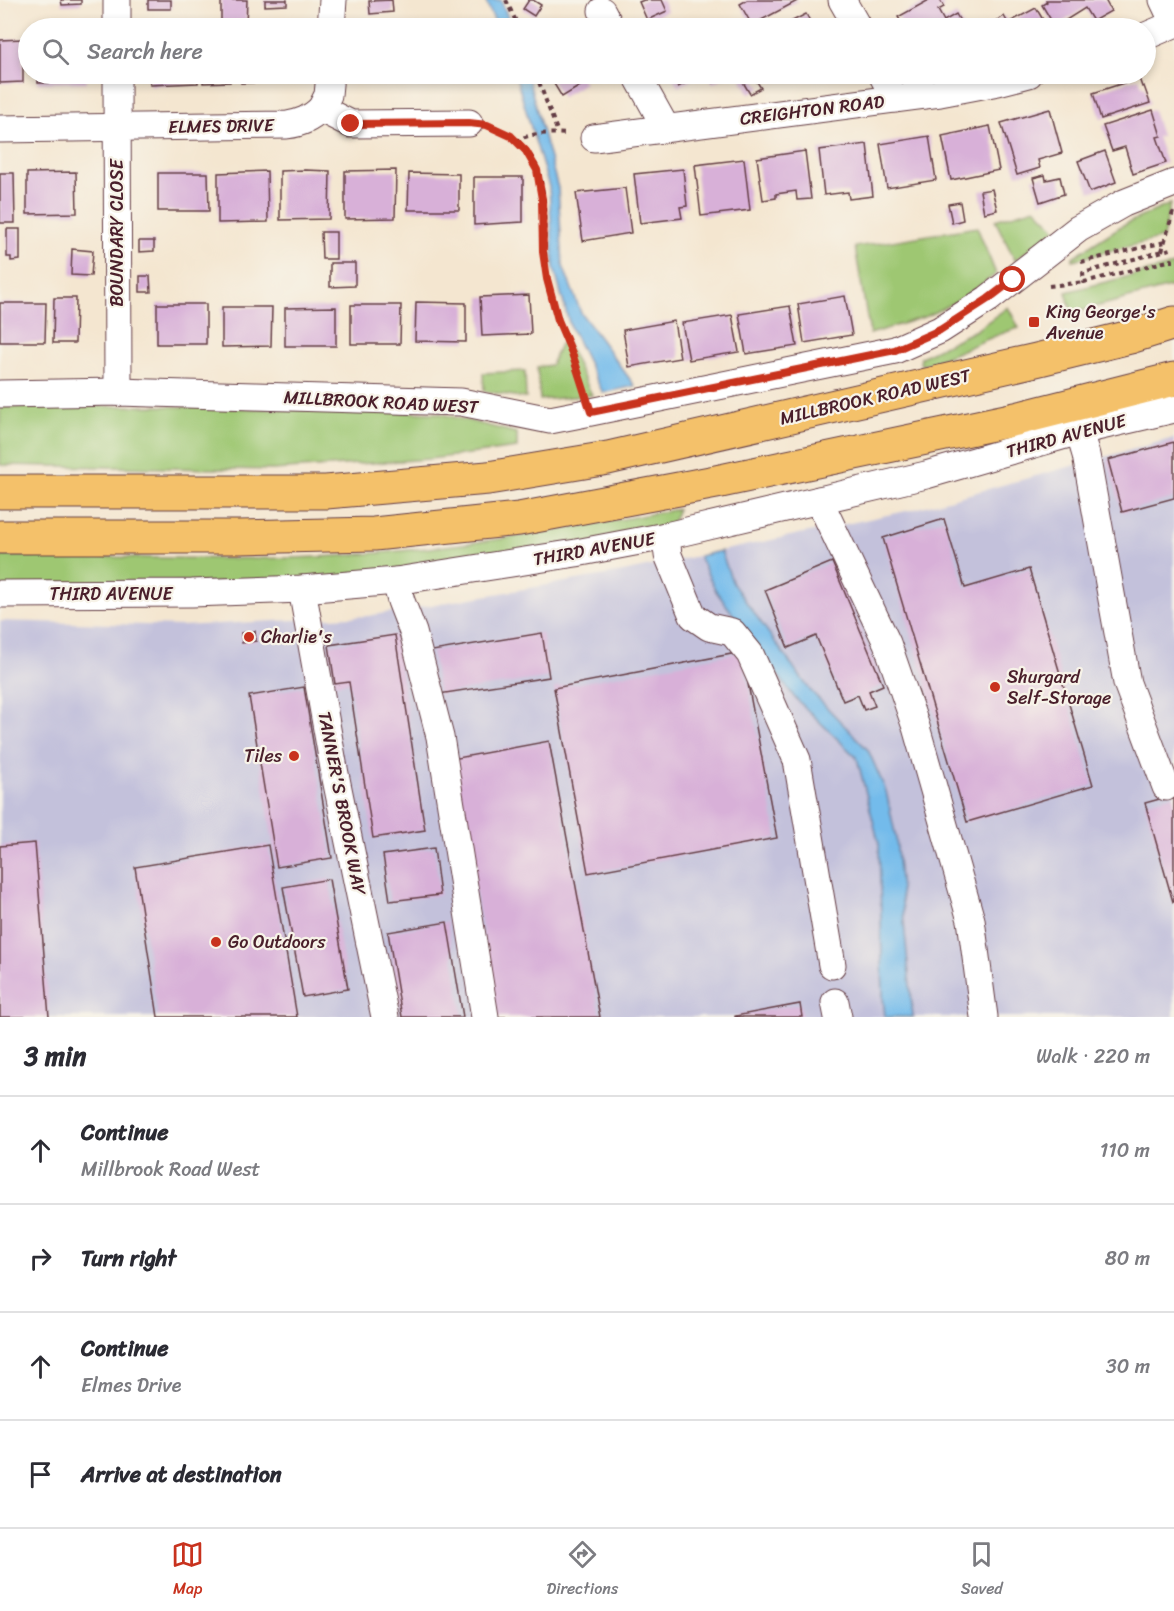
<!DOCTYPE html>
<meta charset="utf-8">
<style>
:root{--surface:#fff;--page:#f2f2f3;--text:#2b2b33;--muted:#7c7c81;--line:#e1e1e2;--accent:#c8321e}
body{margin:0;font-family:Sriracha,sans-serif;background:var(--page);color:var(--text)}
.stop{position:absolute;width:18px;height:18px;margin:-14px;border:4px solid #c8321e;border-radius:50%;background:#fff}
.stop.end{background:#c8321e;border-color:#fff;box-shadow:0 2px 6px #0008}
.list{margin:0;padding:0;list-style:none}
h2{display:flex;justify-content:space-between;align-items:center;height:78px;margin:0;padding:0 24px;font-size:26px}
h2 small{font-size:20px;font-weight:400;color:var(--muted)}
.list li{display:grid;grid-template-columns:39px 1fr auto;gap:18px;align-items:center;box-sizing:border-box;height:108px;padding:0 24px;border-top:2px solid var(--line)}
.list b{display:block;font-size:22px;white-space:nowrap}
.list p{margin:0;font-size:20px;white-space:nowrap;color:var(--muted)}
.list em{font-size:20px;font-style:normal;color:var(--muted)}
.icon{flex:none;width:33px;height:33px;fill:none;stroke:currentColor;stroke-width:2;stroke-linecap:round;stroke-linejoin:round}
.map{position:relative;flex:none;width:1174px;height:1017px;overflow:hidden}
.search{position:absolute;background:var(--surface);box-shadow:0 3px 9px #0003;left:18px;right:18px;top:18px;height:66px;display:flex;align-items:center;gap:15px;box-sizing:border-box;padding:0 21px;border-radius:33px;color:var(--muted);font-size:22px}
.sheet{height:510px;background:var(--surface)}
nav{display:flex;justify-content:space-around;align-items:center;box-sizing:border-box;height:84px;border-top:2px solid var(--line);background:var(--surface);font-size:16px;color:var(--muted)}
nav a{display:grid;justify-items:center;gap:3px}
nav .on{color:var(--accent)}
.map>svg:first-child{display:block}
</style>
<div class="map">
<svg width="1174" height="1017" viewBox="0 0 1174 1017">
<rect width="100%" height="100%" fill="#f7f3e8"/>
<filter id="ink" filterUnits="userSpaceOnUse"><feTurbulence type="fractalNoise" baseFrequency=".0167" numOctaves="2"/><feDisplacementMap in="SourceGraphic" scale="12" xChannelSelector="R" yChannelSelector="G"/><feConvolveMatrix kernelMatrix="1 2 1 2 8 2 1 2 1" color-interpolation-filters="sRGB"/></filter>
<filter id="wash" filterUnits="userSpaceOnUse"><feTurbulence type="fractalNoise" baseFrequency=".008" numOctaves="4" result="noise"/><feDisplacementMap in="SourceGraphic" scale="24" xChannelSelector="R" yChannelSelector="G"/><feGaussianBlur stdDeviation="1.35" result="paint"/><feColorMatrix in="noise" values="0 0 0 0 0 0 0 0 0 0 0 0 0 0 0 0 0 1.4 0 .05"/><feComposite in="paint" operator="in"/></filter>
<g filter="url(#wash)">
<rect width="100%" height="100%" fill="#f4e6d0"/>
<!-- industrial -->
<path fill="#c3c1db" d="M1174,438V1017H0V621L182,626L368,616L623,572L915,509Z"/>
<!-- green -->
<g fill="#9ec772" stroke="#74734e" stroke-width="1.5">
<path d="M1170,204L1163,238L1073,260V257L1123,225Z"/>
<path d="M1035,208L1056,229L1015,260L995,220Z"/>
<path d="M977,227L996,274L961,299L927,316L870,334L855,247Z"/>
<path d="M1174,265V286L1072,313L1066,292Z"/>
<path d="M1008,307L1019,328C985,337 956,356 922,365L920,363L921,357L976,330Z"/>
<path d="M567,343L592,395L540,400L537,367L551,365L560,344Z"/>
<path d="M525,371L526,398L484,391L483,373Z"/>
<path d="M154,406L438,413L517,433V448L429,459L273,470L0,465V407Z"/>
<path d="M678,509L668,532L367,579L0,588V556C97,556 194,560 291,558C422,554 550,533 678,509Z"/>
</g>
<!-- water -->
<g fill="#73bbeb" stroke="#5e6d8b" stroke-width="1.5">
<path d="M485,0H501L512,28H498Z"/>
<path d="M515,74H527L558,188L563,266L581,313L635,386L603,393L570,326L554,268L549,187Z"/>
<path d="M721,551L733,584L810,690L868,750L886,791L896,838L913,1017H885L883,997L879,844L857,758L794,697L716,591L699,556Z"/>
</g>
<g id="blocks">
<!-- building -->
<g fill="#d8b0d8">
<path d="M61,0H81V4L62,5Z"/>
<rect x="148" y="0" width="23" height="9"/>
<path d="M221,0H247L246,25L221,24Z"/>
<path d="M265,0H287V5L265,6Z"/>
<path d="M392,0L393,12L370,14L369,1Z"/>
<path d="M529,0H533L541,5L534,16L523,9Z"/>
<path d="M644,0H662L667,11L647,20L639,2Z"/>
<path d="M747,0H799L752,25L740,4Z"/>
<path d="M929,0H940L944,7L938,10L944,21L956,14L964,28H905L898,17Z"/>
<path d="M1046,0H1105L1111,11L1093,21L1085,8L1055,27L1042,5L1047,2Z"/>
<path d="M1036,8L1048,28H997L994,23L1004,16L1008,23Z"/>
<path d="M806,14L814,28H779Z"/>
<path d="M23,39V82L0,83V40Z"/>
<path d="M38,74H86V82L38,83Z"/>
<path d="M149,74H198V83L150,85Z"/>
<path d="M203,74H230V82L203,83Z"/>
<path d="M241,74H290V82L241,83Z"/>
<path d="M372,74H420V78L372,80Z"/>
<rect x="430" y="74" width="35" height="2"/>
<path d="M548,74H579L585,83L562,97Z"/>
<path d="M671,74H703L678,87Z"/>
<path d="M708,74H731L713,83Z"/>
<path d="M747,74H752L761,88L750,94L740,77Z"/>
<path d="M1139,78L1142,87L1144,86L1150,103L1101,119L1093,93Z"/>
<path d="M1050,109L1062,153L1038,160L1040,168L1017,175L1001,123Z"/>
<path d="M1153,110L1161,136L1157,137L1166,163L1133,174L1125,147L1112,151L1103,126Z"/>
<path d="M990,126L999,170L951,180L942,136Z"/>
<path d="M929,136L936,180L887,188L880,144Z"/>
<path d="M867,144L873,196L849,199L848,192L824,195L819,150Z"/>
<path d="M805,151L811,199L797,200L796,191L776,194V198L763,200L757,158Z"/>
<path d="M1105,151L1116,182L1090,192L1078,161Z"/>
<path d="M744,159L750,210L701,216L695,165Z"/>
<path d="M683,169L687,206L680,207L682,218L640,223L634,174Z"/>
<path d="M305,170L330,171L329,219L280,220V171Z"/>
<path d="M396,170L395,218L345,219V171Z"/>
<path d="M267,171L268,222L218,223V173Z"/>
<path d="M76,172L77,213L27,214V173Z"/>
<path d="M0,173H14L15,223H0Z"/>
<path d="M158,173H208L209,211H158Z"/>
<path d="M409,173L459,174V210H408Z"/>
<path d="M1045,175L1046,180L1060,177L1064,194L1040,202L1033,178Z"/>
<path d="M474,177H523V222L474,225Z"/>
<path d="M625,188L631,233L583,241L576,193Z"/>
<path d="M992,189L997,210L984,213L980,191Z"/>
<path d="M960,202L963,220L952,223L948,204Z"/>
<path d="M7,229H20V260L11,261V257H7Z"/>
<path d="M321,232H336V259H322Z"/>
<path d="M139,241H154V251L139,252Z"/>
<path d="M72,249L93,251L91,276L71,275Z"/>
<path d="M330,263H355V286L330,287Z"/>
<path d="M140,276H150L151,292H140Z"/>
<path d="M529,295L531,334L482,336L480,297Z"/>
<path d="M845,296L852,335L804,343L798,304Z"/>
<path d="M54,298H76L75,343H53Z"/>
<path d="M416,302L466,303V342L415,341Z"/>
<path d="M0,303H46L45,342H0Z"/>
<rect x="157" y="304" width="49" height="40"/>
<path d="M351,305H401L400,344H351Z"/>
<path d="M790,306L797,346L746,354L739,314Z"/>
<path d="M222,307H272L271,346L222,347Z"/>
<path d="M336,307V346H285V308Z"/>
<path d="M732,315L739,352L689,360L682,323Z"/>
<path d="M674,321L680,358L629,367L623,330Z"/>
<path d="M1174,442V498L1122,512L1108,460Z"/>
<path d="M944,519L965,588L1029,569L1093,785L967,822L883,538Z"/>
<path d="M832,562L883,685L869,691L875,706L864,710L858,695L843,701L816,636L788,648L765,590Z"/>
<path d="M255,631L256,641L242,643L241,633Z"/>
<path d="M542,633L549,677L439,694L432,651Z"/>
<path d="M395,635L425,830L373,838L349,682L335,684L329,645Z"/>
<path d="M742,652L777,838L588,873L554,688Z"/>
<path d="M304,687L332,858L277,867L249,696Z"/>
<path d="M549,741L600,1017H498L452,759Z"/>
<path d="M1174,795V902H1173L1145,803Z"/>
<path d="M35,843L49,1017H0V846Z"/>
<path d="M268,845L297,1017H158L135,867Z"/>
<path d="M434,848L440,895L390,901L383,855Z"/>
<path d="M329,879L348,989L303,997L283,887Z"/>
<path d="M447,922L463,1017H402L388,932Z"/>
<path d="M800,1004L802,1017H735V1016Z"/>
</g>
</g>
</g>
<g filter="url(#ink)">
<use href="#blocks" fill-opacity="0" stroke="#643d44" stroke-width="1.5"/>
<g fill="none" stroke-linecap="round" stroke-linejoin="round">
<!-- minor casing -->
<g stroke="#643d44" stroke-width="29">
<g id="minor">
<path d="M842,0L858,28"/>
<path d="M1163,0L1174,23"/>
<path d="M602,11L611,28"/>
<path d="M117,28V0"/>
<path d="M331,28L333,0"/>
<path d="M1146,36L1174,24"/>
<path d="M117,74L118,392"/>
<path d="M636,74L666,128"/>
<path d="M882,74L895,99"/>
<path d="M321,109L328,95L330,74"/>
<path d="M0,129L287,125C301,123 310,119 321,109L351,124L469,123"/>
<path d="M594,138L940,93L998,82L1029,74"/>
<path d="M0,394L118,392L461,402L550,420L591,412L895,350L940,330L988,299L1078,229L1124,203L1174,183"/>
<path d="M1079,431L1086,455L1127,683L1166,787"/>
<path d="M819,500L887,643L916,727L971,920L984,1017"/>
<path d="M666,536L668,555L693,616L709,627L732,632L750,654L797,760L832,965"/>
<path d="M396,581L401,601L413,632L440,737L485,1017"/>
<path d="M302,589L335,774L385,1017"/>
<path d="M0,594L192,593L302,589L396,581L576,553L666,536L926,475L1079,431L1174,409"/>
<path d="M835,1002L838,1017"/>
</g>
</g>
<!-- highway casing -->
<g stroke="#643d44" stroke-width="35">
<g id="highway">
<path d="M0,492H326L488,478L608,458L1036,360L1130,337L1174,323"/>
<path d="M0,537H239L374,534L519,519L716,482L1016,419L1174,379"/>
</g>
</g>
<!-- path -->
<g stroke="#643d44" stroke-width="4" stroke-dasharray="4.5 4.5" stroke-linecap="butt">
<path d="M506,0L519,28"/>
<path d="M536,74L558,133"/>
<path d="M495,128C513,136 530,150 537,169C549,199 541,244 547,278C553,315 571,349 583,386"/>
<path d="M516,142C527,132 554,133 568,134"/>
<path d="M1162,251L1173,212"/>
<path d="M1081,262L1165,242"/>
<path d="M1172,263V260L1084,282L1083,273L1174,248"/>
<path d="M1049,286L1084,282"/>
</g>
<!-- minor -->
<use href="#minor" stroke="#fff" stroke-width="27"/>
<!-- highway -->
<use href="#highway" stroke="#f4c16a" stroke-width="33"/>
</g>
</g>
<g fill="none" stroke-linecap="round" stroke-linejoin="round" filter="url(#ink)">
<!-- route -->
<path stroke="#c8321e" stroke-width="8" d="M351,124L469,123L487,125L511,136L526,151L537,170L542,199L543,252L547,279L558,320L572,353L591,412L895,350L940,330L988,299L1013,280"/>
</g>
<!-- markers -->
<g fill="#c8321e" stroke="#f7f3e8" stroke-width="2">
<rect x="1028" y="316" width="12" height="12" rx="3"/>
<circle cx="249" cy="637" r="6"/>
<circle cx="995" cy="687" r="6"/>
<circle cx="294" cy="756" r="6"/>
<circle cx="216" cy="942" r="6"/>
</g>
<g text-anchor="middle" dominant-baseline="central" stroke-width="4.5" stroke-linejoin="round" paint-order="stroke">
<!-- street labels -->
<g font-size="18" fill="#4a1f2b" stroke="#f7f3e8">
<text transform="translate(812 110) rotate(-7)">CREIGHTON ROAD</text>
<text transform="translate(221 126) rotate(-1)">ELMES DRIVE</text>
<text transform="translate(117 233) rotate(-90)">BOUNDARY CLOSE</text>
<text transform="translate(875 397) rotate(-13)">MILLBROOK ROAD WEST</text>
<text transform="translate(381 402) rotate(3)">MILLBROOK ROAD WEST</text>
<text transform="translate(1066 436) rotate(-15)">THIRD AVENUE</text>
<text transform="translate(594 549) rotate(-10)">THIRD AVENUE</text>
<text x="111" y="594">THIRD AVENUE</text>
<text transform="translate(342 803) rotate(79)">TANNER'S BROOK WAY</text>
</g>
<!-- poi labels -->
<g font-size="18" fill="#4a1f2b" stroke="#f7f3e8" text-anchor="start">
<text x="1046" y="312">King George's<tspan x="1046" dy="21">Avenue</tspan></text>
<text x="261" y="637">Charlie's</text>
<text x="1007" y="677">Shurgard<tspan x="1007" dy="21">Self-Storage</tspan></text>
<text x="282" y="756" text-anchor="end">Tiles</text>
<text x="228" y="942">Go Outdoors</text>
</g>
</g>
</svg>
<div class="stop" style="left:1013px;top:280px"></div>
<div class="stop end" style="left:351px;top:124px"></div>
<div class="search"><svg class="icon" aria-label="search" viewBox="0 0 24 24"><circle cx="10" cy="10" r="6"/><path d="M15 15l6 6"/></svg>Search here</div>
</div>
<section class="sheet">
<h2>3 min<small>Walk · 220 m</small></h2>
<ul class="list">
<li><svg class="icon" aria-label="ahead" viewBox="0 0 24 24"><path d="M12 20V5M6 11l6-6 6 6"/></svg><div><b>Continue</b><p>Millbrook Road West</p></div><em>110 m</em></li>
<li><svg class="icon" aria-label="right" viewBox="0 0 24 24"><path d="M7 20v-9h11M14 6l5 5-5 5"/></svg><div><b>Turn right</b></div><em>80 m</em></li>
<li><svg class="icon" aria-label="ahead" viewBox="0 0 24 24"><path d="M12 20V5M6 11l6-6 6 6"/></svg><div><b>Continue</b><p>Elmes Drive</p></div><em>30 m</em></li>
<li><svg class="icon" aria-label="arrive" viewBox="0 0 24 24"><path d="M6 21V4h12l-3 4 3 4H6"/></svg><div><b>Arrive at destination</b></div></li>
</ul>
</section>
<nav>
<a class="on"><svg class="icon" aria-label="map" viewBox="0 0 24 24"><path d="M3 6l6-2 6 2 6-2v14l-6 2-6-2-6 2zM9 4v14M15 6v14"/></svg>Map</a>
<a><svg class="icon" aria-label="directions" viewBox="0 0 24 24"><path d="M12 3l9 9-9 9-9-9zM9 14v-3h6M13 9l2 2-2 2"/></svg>Directions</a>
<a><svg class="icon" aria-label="saved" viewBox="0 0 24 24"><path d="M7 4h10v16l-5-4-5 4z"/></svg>Saved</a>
</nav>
